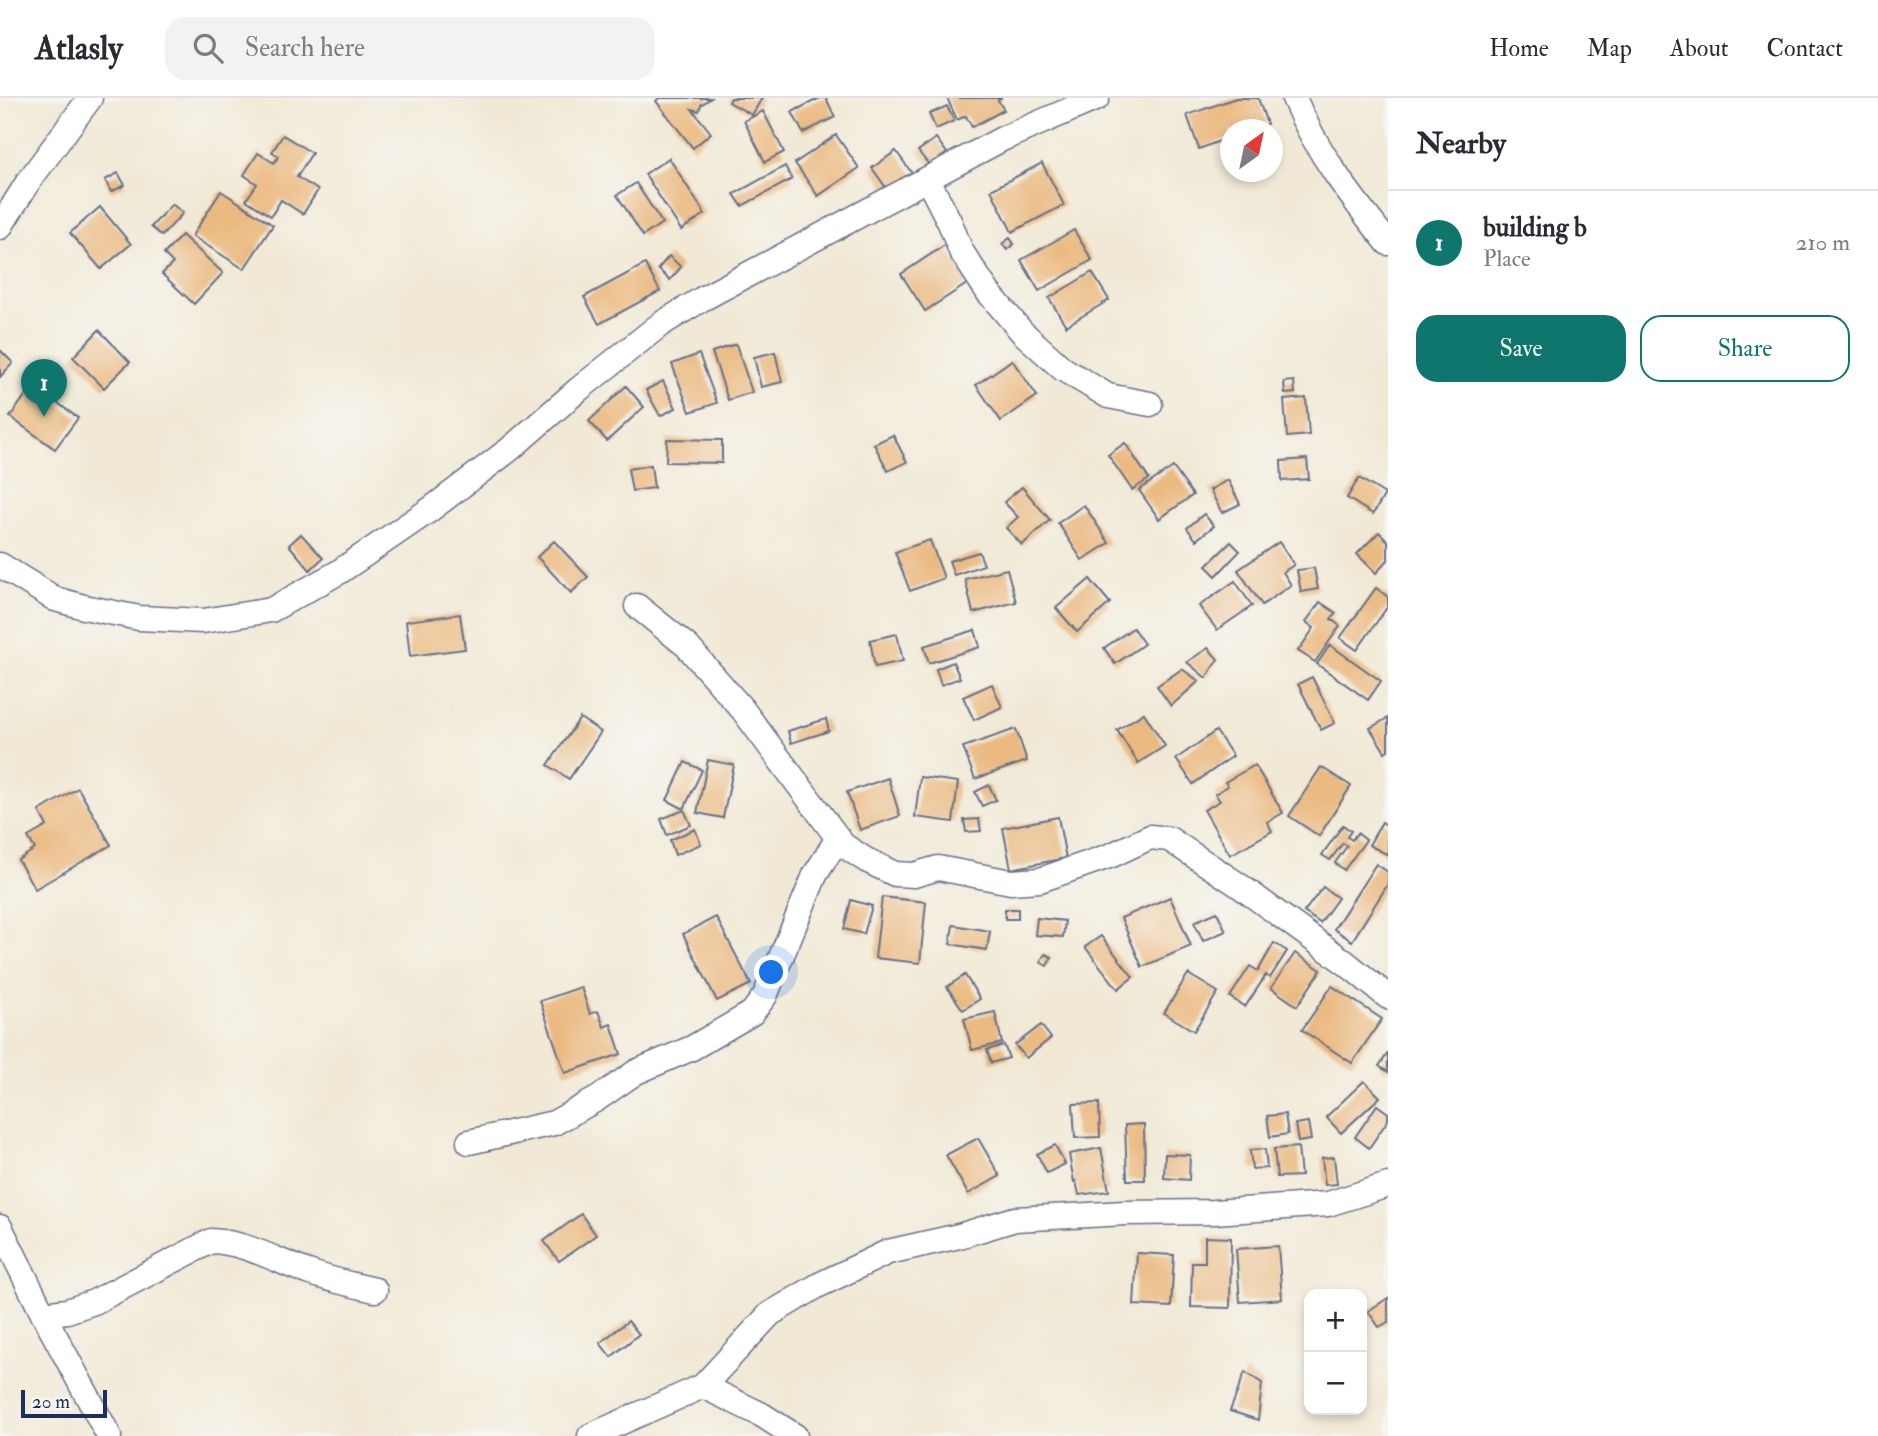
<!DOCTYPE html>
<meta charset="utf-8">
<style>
:root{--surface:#fff;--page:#f2f2f3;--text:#2b2b33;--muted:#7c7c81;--line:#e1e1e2;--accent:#0f766e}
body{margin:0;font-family:"IM FELL Double Pica",serif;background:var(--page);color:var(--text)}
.controls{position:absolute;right:21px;bottom:21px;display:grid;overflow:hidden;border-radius:14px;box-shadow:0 4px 10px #0003}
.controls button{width:63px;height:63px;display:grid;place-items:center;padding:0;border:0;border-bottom:2px solid var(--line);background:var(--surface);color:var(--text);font:35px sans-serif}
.compass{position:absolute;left:1220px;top:21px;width:63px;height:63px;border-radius:50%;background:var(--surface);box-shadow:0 4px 10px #0003;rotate:33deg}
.scale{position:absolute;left:21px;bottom:18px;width:86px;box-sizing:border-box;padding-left:7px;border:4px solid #1b2f5e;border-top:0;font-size:19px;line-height:24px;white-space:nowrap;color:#1b2f5e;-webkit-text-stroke:5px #f6f6f2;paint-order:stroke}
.you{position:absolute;left:772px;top:875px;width:24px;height:24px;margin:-18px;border:5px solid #fff;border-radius:50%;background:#1a73e8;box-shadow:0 0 0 10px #1a73e833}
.badge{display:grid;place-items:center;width:46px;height:46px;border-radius:50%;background:var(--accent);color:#fff;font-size:23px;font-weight:700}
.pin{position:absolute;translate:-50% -58px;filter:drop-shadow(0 2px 4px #0008)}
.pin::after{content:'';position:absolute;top:37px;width:24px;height:21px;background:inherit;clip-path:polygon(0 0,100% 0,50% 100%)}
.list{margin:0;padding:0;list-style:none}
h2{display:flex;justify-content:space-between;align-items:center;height:91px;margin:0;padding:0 28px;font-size:30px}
h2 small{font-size:23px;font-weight:400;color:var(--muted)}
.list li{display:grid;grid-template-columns:46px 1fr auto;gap:21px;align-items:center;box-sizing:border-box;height:105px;padding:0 28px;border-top:2px solid var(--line)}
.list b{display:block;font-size:26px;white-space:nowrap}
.list p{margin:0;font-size:23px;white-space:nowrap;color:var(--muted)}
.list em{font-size:23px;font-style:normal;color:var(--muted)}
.actions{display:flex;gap:14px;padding:21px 28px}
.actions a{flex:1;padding:16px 0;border:2px solid var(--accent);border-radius:21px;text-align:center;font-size:24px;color:var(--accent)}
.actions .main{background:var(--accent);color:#fff}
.icon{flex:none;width:38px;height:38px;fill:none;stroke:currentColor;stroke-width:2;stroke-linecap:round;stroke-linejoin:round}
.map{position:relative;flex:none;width:1388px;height:1338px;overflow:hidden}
header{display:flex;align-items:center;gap:42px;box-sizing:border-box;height:98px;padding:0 35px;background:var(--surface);border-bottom:2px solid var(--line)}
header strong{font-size:33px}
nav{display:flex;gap:38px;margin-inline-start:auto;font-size:24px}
.search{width:490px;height:63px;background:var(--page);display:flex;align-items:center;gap:18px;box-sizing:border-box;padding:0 24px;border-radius:21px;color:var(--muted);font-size:26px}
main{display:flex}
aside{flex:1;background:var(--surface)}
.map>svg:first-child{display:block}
</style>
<header>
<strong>Atlasly</strong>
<div class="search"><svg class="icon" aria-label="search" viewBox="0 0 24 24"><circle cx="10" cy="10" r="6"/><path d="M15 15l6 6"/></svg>Search here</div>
<nav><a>Home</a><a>Map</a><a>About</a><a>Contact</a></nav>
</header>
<main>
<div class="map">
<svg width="1388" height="1338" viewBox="0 0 1388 1338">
<rect width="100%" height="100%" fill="#f6f6f2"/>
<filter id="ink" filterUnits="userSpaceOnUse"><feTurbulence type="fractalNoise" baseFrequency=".0143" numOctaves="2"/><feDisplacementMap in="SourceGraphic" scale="14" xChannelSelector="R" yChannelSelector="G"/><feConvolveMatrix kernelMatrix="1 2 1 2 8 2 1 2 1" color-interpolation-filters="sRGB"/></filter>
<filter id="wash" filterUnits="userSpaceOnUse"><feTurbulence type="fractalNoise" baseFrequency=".00686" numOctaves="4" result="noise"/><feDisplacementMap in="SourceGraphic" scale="28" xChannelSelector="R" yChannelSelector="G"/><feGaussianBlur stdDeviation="1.57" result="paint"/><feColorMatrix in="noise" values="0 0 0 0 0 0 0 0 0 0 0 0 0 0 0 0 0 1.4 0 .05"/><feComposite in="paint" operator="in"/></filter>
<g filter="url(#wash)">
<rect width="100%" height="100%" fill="#f1e9d5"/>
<g id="blocks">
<!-- building -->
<g fill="#ebba81">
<path d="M659,0H711L701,7L699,13L692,11L711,35L693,50L656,3Z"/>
<path d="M731,0H762L752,17L729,4Z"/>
<path d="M820,0H826L835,19L803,35L792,14Z"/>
<path d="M947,0H1002L998,2L1004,12L972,29L966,18L957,22Z"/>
<path d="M1236,0H1258L1267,26L1252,32H1230V39L1199,51L1187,17Z"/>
<path d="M947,8L954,23L936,31L929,16Z"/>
<path d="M763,13L784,54L765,64L744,23Z"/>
<path d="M283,37L312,55L297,79L318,92L303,116L281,102L271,118L246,102L257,86L244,77L258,55L274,65L279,58L272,54Z"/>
<path d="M836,37L859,70L818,98L795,65Z"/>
<path d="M936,40L947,55L930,68L918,53Z"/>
<path d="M896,53L916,81L892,98L872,70Z"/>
<path d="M669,60L705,116L681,132L645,76Z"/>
<path d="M1042,65L1064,107L1012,134L991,92Z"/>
<path d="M785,68L792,81L742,108L734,96Z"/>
<path d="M118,75L125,87L111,94L105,82Z"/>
<path d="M636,85L662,125L643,138L617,97Z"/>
<path d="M221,93L273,127L244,171L192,138Z"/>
<path d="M172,106L183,115L162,138L151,129Z"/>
<path d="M100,109L131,146L101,171L70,135Z"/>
<path d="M1074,132L1092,162L1039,193L1021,162Z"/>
<path d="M182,137L223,175L194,206L162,176L173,165L164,156Z"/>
<path d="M1010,140L1014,146L1007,152L1002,146Z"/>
<path d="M945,147L970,184L925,213L901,176Z"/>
<path d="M669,158L681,169L670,182L658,171Z"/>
<path d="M645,166L660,193L599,226L584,199Z"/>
<path d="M1092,174L1109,202L1066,228L1049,200Z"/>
<path d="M99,232L130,264L104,290L73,259Z"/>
<path d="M736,246L752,294L728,302L712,254Z"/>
<path d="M0,252L13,265L0,279Z"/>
<path d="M775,254L782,284L761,289L754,259Z"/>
<path d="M699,256L717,305L690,314L672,266Z"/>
<path d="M1012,262L1037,298L1001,323L976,287Z"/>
<path d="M663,283L676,310L660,318L646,292Z"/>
<path d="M1294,283L1295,295L1285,296L1284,284Z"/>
<path d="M33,287L78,320L55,351L10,319Z"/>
<path d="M626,288L644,309L607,343L589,323Z"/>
<path d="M1306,300L1309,337L1287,339L1284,302Z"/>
<path d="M893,337L907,364L888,373L874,346Z"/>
<path d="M667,341L722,342V365L666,364Z"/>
<path d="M1125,345L1149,381L1132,392L1108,357Z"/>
<path d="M1307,361L1309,381L1282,383L1281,363Z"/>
<path d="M651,367L654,390L632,393L628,371Z"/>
<path d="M1173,369L1193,397L1159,421L1139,392Z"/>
<path d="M1359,380L1385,396L1373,416L1347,400Z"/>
<path d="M1228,382L1240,406L1222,415L1210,392Z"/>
<path d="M1022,389L1050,422L1022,447L1006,430L1018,419L1004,404Z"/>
<path d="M1084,407L1109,445L1082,462L1058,425Z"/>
<path d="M1204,416L1214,428L1196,442L1187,430Z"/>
<path d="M1379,434L1388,443V462L1376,475L1357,456Z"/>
<path d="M301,436L323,460L310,472L289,447Z"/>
<path d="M930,442L944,480L910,493L895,454Z"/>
<path d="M554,443L588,479L571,495L537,459Z"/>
<path d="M1231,444L1240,453L1216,478L1206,468Z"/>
<path d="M1279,444L1294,467L1283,474L1291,487L1262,507L1238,472Z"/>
<path d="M979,454L984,467L954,477L949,463Z"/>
<path d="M1314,470L1318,491L1301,494L1297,472Z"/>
<path d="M1007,471L1016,504L973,515L965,481Z"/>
<path d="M1090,481L1110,505L1077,534L1056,510Z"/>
<path d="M1235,483L1252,508L1217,532L1199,508Z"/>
<path d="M1376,490L1388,499V508L1357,552L1340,540Z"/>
<path d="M1320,504L1336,515L1331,521L1340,528L1315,564L1298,553L1314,530L1306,524Z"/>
<path d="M460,516L465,551L410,558L406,523Z"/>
<path d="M1133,530L1144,546L1115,566L1104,550Z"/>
<path d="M975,532L980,549L929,565L924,548Z"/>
<path d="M897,536L903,563L875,569L870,542Z"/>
<path d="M1330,547L1381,583L1368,602L1317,566Z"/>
<path d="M1208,550L1218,561L1206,580L1187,564Z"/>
<path d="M953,564L960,580L941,587L936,571Z"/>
<path d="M1182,571L1199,583L1171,608L1157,588Z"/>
<path d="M1312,579L1335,625L1321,632L1298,586Z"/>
<path d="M992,586L1002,609L974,622L963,599Z"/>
<path d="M1144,615L1165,648L1138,665L1117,632Z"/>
<path d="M580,620L601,634L569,681L548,667Z"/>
<path d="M1388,620V652L1385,654L1370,630Z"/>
<path d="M826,621L829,633L791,645L788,633Z"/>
<path d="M1016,631L1027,663L975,681L963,649Z"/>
<path d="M1216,633L1233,658L1193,686L1176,661Z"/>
<path d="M708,662L734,667L723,720L697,715Z"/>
<path d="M685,664L702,672L684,711L667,702Z"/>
<path d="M1255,667L1283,715L1267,724L1272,733L1230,757L1204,712L1220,703L1215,696L1228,688L1225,684Z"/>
<path d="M1321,669L1351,688L1319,738L1289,718Z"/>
<path d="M920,679L958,684L953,724L915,719Z"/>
<path d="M888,680L900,718L860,732L847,694Z"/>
<path d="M989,687L996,702L982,708L975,694Z"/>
<path d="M78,690L111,747L35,791L18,762L35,751L28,739L47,728L39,713Z"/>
<path d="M684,712L691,727L667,737L661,721Z"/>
<path d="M1058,719L1066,760L1011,771L1003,730Z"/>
<path d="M979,721L981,733L966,734L964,722Z"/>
<path d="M1382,724L1388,728V757L1369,747Z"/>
<path d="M1343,727L1351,733L1347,739L1352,742L1357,735L1366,742L1344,772L1335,765L1347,748L1343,745L1330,762L1322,757Z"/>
<path d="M695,731L701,746L675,757L670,742Z"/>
<path d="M1376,766L1388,774V786L1352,843L1334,831Z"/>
<path d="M1323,789L1338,800L1320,825L1304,814Z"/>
<path d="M882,799L926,804L920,865L875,860Z"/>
<path d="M1170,799L1191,848L1142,869L1121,820Z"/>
<path d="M851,802L872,808L864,836L844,831Z"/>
<rect x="1005" y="811" width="13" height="10"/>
<path d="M1217,814L1226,833L1203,843L1194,824Z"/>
<path d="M716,819L751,886L717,903L683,836Z"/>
<path d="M1037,820L1065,823L1063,839L1035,837Z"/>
<path d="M953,827L990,833L987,852L950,846Z"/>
<path d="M1101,838L1133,879L1118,891L1085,849Z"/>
<path d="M1274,845L1287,853L1270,880L1266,877L1245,909L1230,899L1250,868L1258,873Z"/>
<path d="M1295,855L1321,872L1297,908L1271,890Z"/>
<path d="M1045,856L1052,859L1047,868L1040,864Z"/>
<path d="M1188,876L1218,894L1194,933L1164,915Z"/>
<path d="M965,877L980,901L963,912L947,889Z"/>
<path d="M1332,888L1382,921L1352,965L1302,932Z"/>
<path d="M581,889L590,916L598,913L604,929L611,926L621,956L565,975L540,903Z"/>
<path d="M995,914L1002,945L972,952L964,921Z"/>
<path d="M1041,927L1051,940L1026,960L1015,947Z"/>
<path d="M1004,947L1009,960L991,965L987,952Z"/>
<path d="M1388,955V974L1379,968Z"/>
<path d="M1364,983L1380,999L1341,1035L1326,1019Z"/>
<path d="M1099,1005L1100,1039L1075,1040L1073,1006Z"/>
<path d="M1377,1007L1388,1015V1022L1369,1050L1355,1039Z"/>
<path d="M1285,1016L1288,1036L1270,1039L1267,1018Z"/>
<path d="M1308,1024L1311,1042L1298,1044L1295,1026Z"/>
<path d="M1144,1026L1145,1082H1127L1125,1027Z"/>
<path d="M978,1040L1000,1078L968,1096L946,1057Z"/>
<path d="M1055,1047L1065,1066L1047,1075L1037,1056Z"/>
<path d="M1298,1049L1301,1078L1277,1079L1274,1051Z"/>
<path d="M1101,1050L1109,1093L1079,1097L1076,1083L1074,1084L1069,1056Z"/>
<path d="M1265,1051L1267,1070L1252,1071L1250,1052Z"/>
<path d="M1165,1056L1190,1057L1189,1082L1164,1080Z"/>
<path d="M1334,1059L1337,1086L1325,1087L1322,1060Z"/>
<path d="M581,1116L596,1137L559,1163L544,1143Z"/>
<path d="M1205,1139L1231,1140L1230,1210L1191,1209L1192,1164H1205Z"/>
<path d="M1278,1148L1282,1201L1240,1204L1236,1151Z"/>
<path d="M1137,1155L1174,1157L1171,1209L1134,1207Z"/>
<path d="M1388,1200V1224L1379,1229L1368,1213Z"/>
<path d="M628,1223L639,1236L611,1259L600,1245Z"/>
<path d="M1245,1274L1262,1285L1258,1322L1230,1313Z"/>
</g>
</g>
</g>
<g filter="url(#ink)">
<use href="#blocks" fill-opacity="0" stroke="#667088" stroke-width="2"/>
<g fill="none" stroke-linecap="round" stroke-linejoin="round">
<!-- street casing -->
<g stroke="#667088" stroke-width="27">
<g id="street">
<path d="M1294,0C1317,55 1351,99 1388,145"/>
<path d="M928,82L950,125L961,153L988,194L1022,234L1063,271L1108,298L1150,306"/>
<path d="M0,129L28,84L90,0"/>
<path d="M0,467L55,501L84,509L139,520L203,523L271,512L339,474L431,411L510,351L579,291L661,226L702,201L1002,41L1097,0"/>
<path d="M637,508L687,548L743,612L843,747L866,762L895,776L914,777L938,770L1011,784L1040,782L1112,757L1150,739L1169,741L1240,788L1346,865L1388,899"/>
<path d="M469,1044L554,1025L597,1001L636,974L692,950L752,915L765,898L815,777L838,740"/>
<path d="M0,1129L43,1216L109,1338"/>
<path d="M43,1216L67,1213L94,1204L211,1143C246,1144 278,1164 311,1175C331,1182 353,1187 375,1192"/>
<path d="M703,1288L762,1317L795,1338"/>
<path d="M590,1338L703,1288L770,1216L819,1187L888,1154L959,1138L1015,1121L1125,1115L1214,1114L1328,1106L1388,1087"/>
</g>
</g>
<!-- street -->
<use href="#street" stroke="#fff" stroke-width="24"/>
</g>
</g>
</svg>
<div class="controls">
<button>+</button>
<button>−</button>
</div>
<svg class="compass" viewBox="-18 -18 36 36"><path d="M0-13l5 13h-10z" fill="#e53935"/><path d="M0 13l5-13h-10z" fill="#7c7c81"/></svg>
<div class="scale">20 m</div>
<div class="you"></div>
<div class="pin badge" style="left:44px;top:319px">1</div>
</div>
<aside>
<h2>Nearby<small></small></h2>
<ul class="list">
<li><span class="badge">1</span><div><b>building b</b><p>Place</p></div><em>210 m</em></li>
</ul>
<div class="actions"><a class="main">Save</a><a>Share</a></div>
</aside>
</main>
